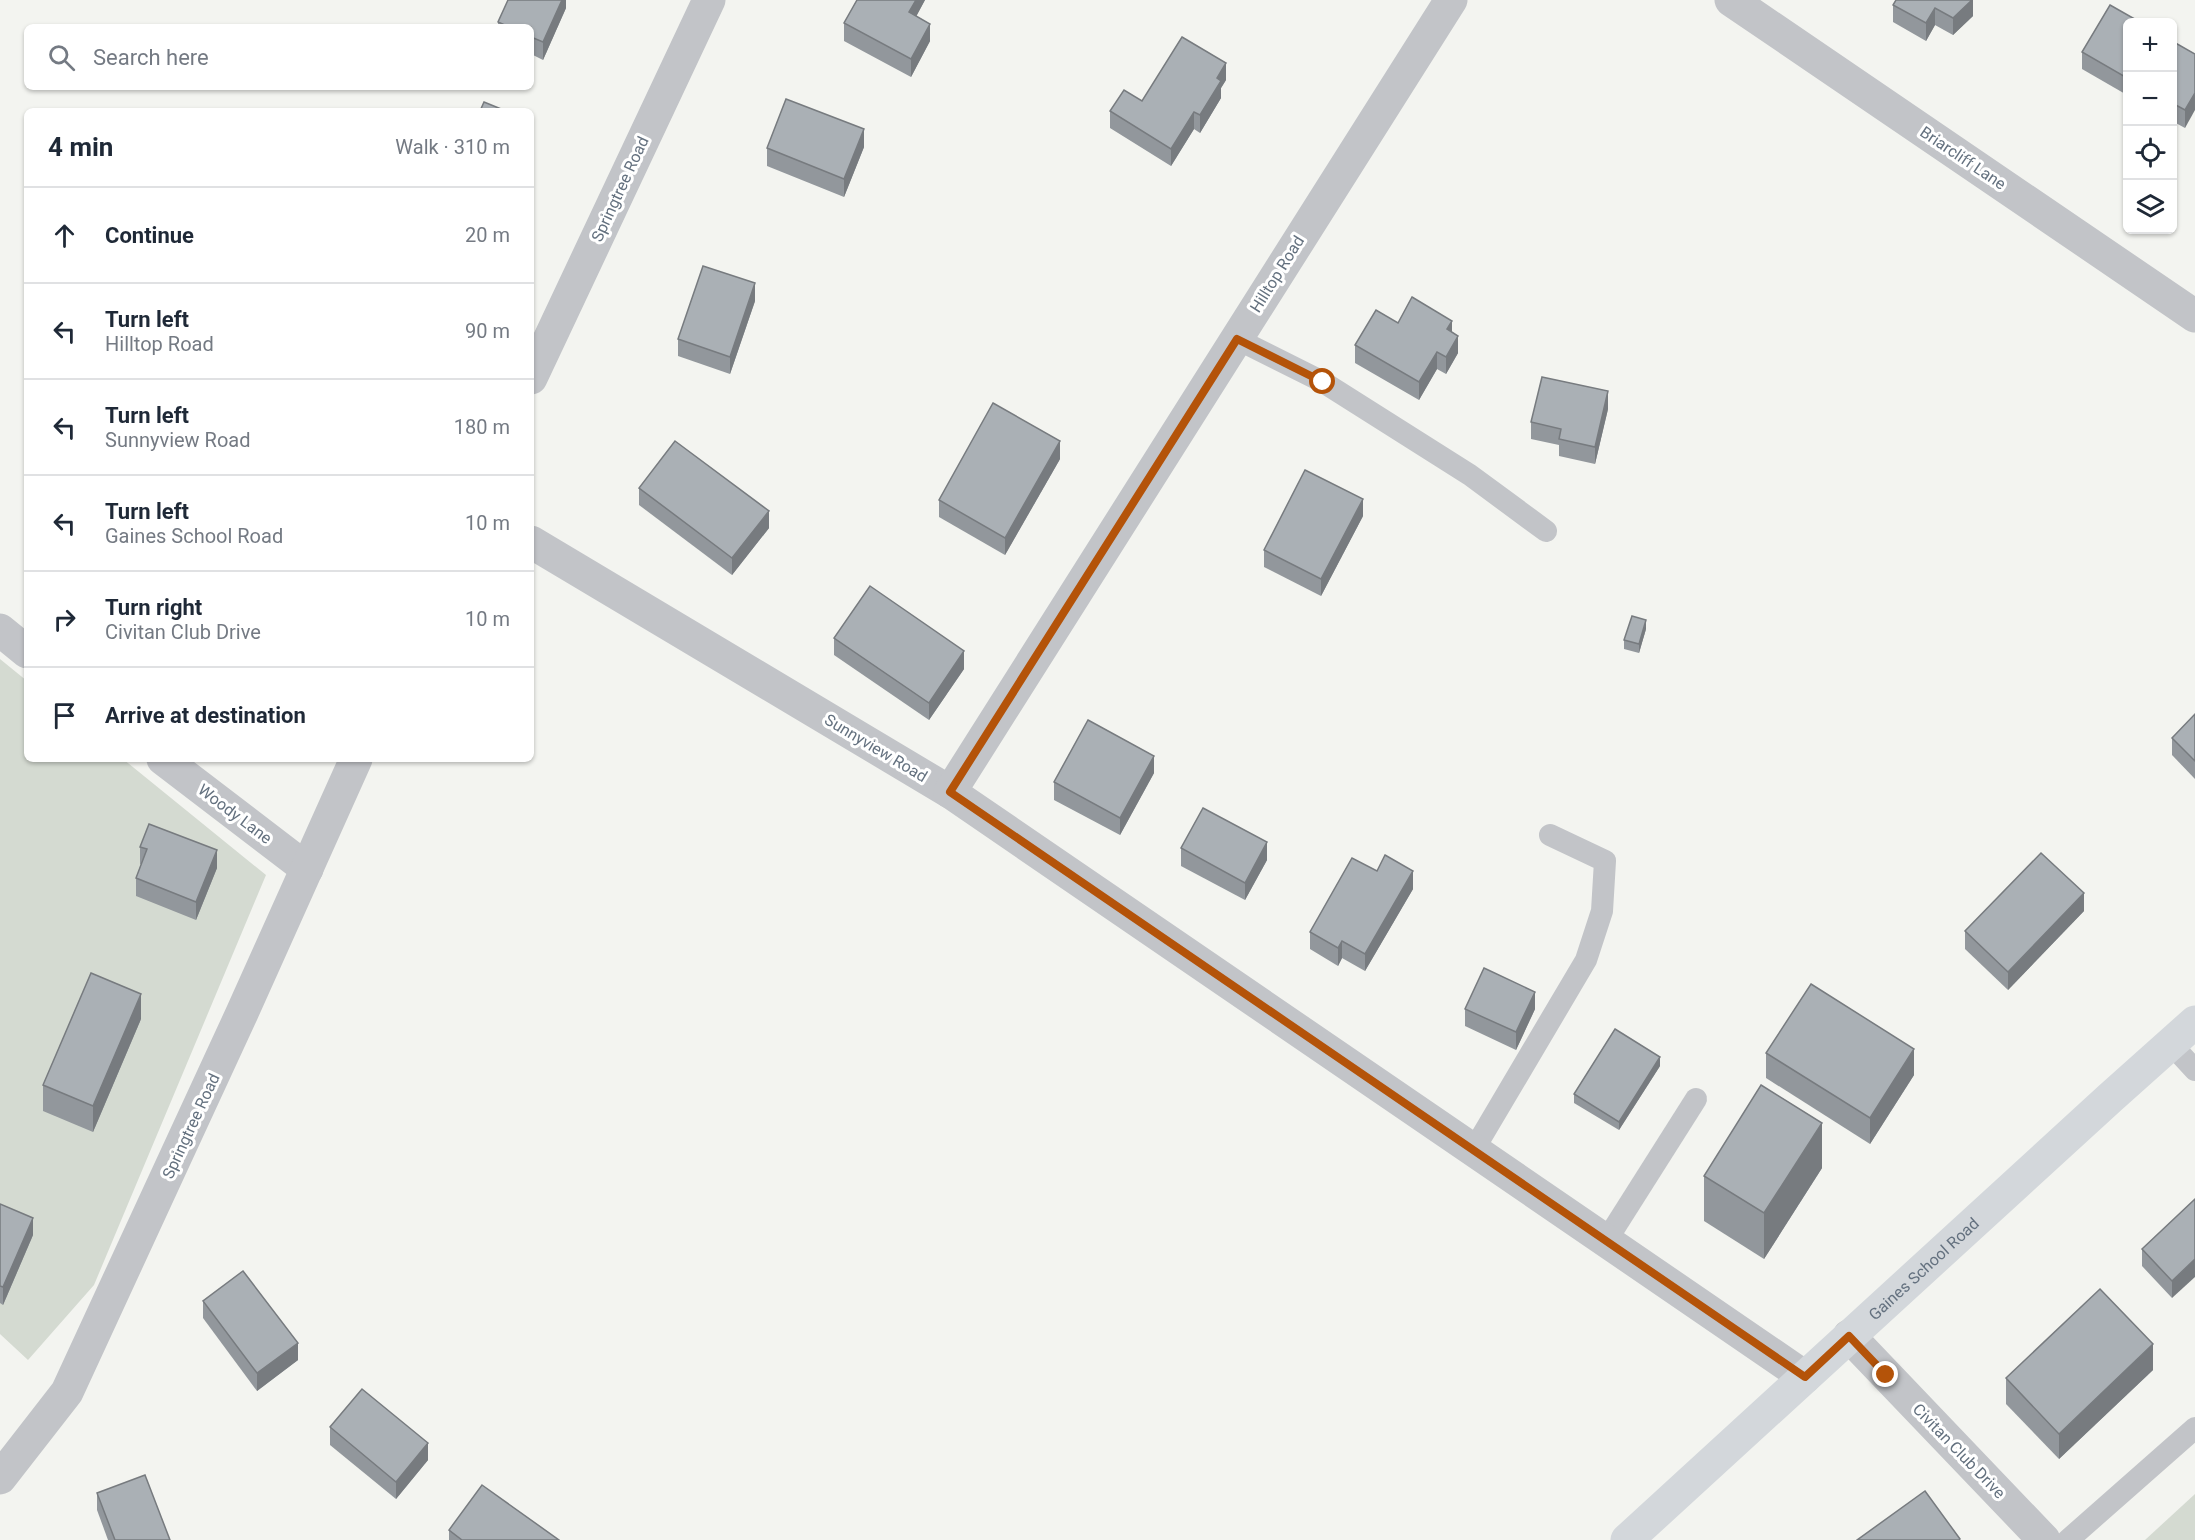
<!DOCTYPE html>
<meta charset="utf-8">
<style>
:root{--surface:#fff;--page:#f6f6f7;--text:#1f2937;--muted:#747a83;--line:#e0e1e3}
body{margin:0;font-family:Roboto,sans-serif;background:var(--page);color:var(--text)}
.controls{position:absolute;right:18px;top:18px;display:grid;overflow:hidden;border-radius:9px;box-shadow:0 2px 4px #0004}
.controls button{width:54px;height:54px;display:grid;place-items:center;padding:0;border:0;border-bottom:2px solid var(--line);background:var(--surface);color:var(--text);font:30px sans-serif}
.stop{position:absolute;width:18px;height:18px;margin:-14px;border:4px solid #b45309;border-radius:50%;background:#fff}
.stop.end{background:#b45309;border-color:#fff;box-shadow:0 2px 6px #0008}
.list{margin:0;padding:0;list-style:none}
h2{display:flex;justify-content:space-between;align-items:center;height:78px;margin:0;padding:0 24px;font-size:26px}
h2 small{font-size:20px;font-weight:400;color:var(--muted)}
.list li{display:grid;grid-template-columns:39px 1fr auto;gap:18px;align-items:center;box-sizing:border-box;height:96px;padding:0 24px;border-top:2px solid var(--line)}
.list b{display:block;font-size:22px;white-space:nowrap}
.list p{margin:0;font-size:20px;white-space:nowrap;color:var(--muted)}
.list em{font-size:20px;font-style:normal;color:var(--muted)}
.icon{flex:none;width:33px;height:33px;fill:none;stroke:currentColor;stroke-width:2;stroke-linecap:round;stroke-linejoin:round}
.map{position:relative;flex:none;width:2195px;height:1540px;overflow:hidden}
.search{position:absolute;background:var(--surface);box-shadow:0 2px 4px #0004;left:24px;top:24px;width:510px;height:66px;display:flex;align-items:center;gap:15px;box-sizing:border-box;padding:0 21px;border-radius:9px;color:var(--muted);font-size:22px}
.panel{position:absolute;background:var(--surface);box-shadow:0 2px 4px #0004;left:24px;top:108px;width:510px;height:654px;border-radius:9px}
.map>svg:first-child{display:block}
</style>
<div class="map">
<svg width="2195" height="1540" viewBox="0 0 2195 1540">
<rect width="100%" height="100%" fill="#f3f4f0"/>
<!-- green -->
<g fill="#d4dad1">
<path d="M0,659L27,681V759H123L266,875L94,1285L28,1360L0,1334Z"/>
<path d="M2195,1494V1540H2145Z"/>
</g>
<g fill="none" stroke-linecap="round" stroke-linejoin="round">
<!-- lane -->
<g stroke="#c2c4c8" stroke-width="22">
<path d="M1237,339L1323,382L1470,475L1546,531"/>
<path d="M2171,1044L2195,1070"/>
<path d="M1473,1151L1586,960L1602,911L1605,861L1550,835"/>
<path d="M1606,1241L1696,1099"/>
<path d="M2068,1540L2195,1428"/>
</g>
<!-- street -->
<g stroke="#c2c4c8" stroke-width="33">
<path d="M1731,0L2195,316"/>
<path d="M531,378L709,0"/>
<path d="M531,542L950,792L1805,1377"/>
<path d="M0,630L27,652"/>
<path d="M163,759L307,869"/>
<path d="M950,792L1451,0"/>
<path d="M1849,1336L2044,1540"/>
<path d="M0,1478L67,1392L242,1013L356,759"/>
</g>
<!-- secondary -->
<path stroke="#d3d7db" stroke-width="33" id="s1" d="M1627,1540L2110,1098L2195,1022"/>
</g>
<!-- wall -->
<g fill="#92979c">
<path d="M566,0V8L543,60L531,54V27H498V22Z"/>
<path d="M857,0H925L916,16L930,41L911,77L844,41V23Z"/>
<path d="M1973,0V16L1953,35L1935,25L1926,41L1893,22V5Z"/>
<path d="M2127,22V95L2082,69V52Z"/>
<path d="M2172,41L2195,54L2185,128L2172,121Z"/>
<path d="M1226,80L1221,88V98L1200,133L1194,129L1171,166L1110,128V111L1142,101Z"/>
<path d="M864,147L844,197L767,166V148Z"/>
<path d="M755,301L730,374L678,356V339Z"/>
<path d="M1398,323L1452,332L1458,353L1446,374L1437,369L1419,400L1355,363V345Z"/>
<path d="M1608,409L1595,464L1559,456V445L1531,439V422Z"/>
<path d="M1060,459L1005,555L939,517V500Z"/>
<path d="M639,488L769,528L732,575L639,505Z"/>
<path d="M1363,516L1321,596L1264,567V550Z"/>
<path d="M1646,629L1639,653L1624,649V640Z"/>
<path d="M834,638L964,669L929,720L834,655Z"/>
<path d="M2195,714V779L2172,755V738Z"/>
<path d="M1154,773L1120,835L1054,800V782Z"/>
<path d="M140,847L217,868L196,920L136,896V878L141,864H140Z"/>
<path d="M1181,848L1267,860L1245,900L1181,866Z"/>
<path d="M1377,871L1413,889L1365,971L1342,958L1338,966L1310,949V932Z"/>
<path d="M2084,911L2008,990L1965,949V931Z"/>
<path d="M1465,1009H1535L1516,1050L1465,1026Z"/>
<path d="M141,1019L93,1132L43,1111V1085Z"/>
<path d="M1766,1053L1914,1075L1870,1144L1766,1078Z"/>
<path d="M1660,1066L1619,1130L1574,1103V1094Z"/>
<path d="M1822,1168L1764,1259L1704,1221V1176Z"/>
<path d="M2195,1199L2172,1298L2142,1266V1249Z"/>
<path d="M0,1204L33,1235L3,1305L0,1303Z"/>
<path d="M203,1301L298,1360L257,1391L203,1318Z"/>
<path d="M2153,1370L2059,1459L2006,1404V1378Z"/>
<path d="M330,1427L428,1460L396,1499L330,1445Z"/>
<path d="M97,1493L170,1540H108L97,1510Z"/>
<path d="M449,1530L559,1540H449Z"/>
</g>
<!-- shaded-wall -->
<g fill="#777b7f">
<path d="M562,0H566V8L543,60V42Z"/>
<path d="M916,0H925L909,30V12Z"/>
<path d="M1972,0H1973V16L1953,35V18Z"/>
<path d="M1935,8V25L1926,41V23Z"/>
<path d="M930,24V41L911,77V59Z"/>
<path d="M1226,63V80L1221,88V98L1200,133V115L1217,78Z"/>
<path d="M2195,93V110L2185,128V110Z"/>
<path d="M1194,112V129L1171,166V149Z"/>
<path d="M864,129V147L844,197V179Z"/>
<path d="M755,283V301L730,374V357Z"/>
<path d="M1452,321V338L1447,329Z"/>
<path d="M1458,336V353L1446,374V357Z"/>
<path d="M1437,352V369L1419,400V382Z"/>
<path d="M1608,391V409L1595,464V447Z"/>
<path d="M1060,441V459L1005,555V538Z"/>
<path d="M1363,499V516L1321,596V579Z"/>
<path d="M769,511V528L732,575V558Z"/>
<path d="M1646,620V629L1639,653V644Z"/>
<path d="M964,651V669L929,720V703Z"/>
<path d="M1154,756V773L1120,835V818Z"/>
<path d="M1267,842V860L1245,900V883Z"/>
<path d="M217,850V868L196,920V902Z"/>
<path d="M1413,871V889L1365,971V954Z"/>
<path d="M2084,893V911L2008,990V972Z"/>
<path d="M1342,941V958L1338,966V948Z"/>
<path d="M1535,992V1009L1516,1050V1032Z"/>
<path d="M141,994V1019L93,1132V1106Z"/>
<path d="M1914,1049V1075L1870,1144V1118Z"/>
<path d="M1660,1057V1066L1619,1130V1122Z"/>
<path d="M1822,1123V1168L1764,1259V1213Z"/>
<path d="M33,1218V1235L3,1305V1287Z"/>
<path d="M2195,1259V1277L2172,1298V1281Z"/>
<path d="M298,1343V1360L257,1391V1373Z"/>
<path d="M2153,1344V1370L2059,1459V1434Z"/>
<path d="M428,1443V1460L396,1499V1482Z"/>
</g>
<!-- building -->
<g fill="#aab0b5" stroke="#777b7f" stroke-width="1.5">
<path d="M508,0H562L543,42L531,37V27H509L498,22Z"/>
<path d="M857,0H916L909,12L930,24L911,59L844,23Z"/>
<path d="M1896,0H1972L1953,18L1935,8L1926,23L1893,5Z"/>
<path d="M2110,5L2140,22H2127V78L2082,52Z"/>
<path d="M1182,37L1226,63L1217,78L1221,81L1200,115L1194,112L1171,149L1110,111L1124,90L1142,101Z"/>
<path d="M2172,41L2195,54V93L2185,110L2172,103Z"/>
<path d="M786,99L864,129L844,179L767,148Z"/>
<path d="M484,102L506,111H480Z"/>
<path d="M703,266L755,283L730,357L678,339Z"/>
<path d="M1412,297L1452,321L1447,329L1458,336L1446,357L1437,352L1419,382L1355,345L1376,310L1398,323Z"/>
<path d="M1542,377L1608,391L1595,447L1559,439L1561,429L1531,422Z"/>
<path d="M993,403L1060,441L1005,538L939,500Z"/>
<path d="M675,441L769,511L732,558L639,488Z"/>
<path d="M1305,470L1363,499L1321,579L1264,550Z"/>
<path d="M870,586L964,651L929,703L834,638Z"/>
<path d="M1632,616L1646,620L1639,644L1624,640Z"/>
<path d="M2195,714V761L2172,738Z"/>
<path d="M1088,720L1154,756L1120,818L1054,782Z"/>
<path d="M1203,808L1267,842L1245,883L1181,848Z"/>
<path d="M149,824L217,850L196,902L136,878L147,849L140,847Z"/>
<path d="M2041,853L2084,893L2008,972L1965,931Z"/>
<path d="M1385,855L1413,871L1365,954L1342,941L1338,948L1310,932L1352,858L1377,871Z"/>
<path d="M1484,968L1535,992L1516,1032L1465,1009Z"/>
<path d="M91,973L141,994L93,1106L43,1085Z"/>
<path d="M1811,984L1914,1049L1870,1118L1766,1053Z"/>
<path d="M1615,1029L1660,1057L1619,1122L1574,1094Z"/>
<path d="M1761,1085L1822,1123L1764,1213L1704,1176Z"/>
<path d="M2195,1199V1259L2172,1281L2142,1249Z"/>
<path d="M0,1204L33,1218L3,1287L0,1286Z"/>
<path d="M243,1271L298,1343L257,1373L203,1301Z"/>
<path d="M2100,1289L2153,1344L2059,1434L2006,1378Z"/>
<path d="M362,1389L428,1443L396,1482L330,1427Z"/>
<path d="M145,1475L170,1540H115L97,1493Z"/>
<path d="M482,1485L559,1540H462L449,1530Z"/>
<path d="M1925,1491L1960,1539L1959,1540H1857Z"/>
</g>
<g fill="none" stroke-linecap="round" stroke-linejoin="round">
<!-- route -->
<path stroke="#b45309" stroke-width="8" d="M1323,382L1237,339L950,792L1805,1377L1849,1336L1886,1375"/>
</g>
<g text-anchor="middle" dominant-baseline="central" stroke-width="6" stroke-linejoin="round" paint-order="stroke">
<!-- street labels -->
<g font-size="16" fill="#64717f" stroke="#fff">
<text transform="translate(1963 158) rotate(34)">Briarcliff Lane</text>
<text transform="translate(620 189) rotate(-65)">Springtree Road</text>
<text transform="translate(1277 274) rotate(-58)">Hilltop Road</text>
<text transform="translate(876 748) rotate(31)">Sunnyview Road</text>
<text transform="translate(235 814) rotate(37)">Woody Lane</text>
<text transform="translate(191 1126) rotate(-65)">Springtree Road</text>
<text stroke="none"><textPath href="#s1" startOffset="402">Gaines School Road</textPath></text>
<text transform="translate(1959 1451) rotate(46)">Civitan Club Drive</text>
</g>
</g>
</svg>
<div class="controls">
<button>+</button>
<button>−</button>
<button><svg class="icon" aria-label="locate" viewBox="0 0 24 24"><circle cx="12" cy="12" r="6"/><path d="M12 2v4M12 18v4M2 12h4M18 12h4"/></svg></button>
<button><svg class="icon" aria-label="layers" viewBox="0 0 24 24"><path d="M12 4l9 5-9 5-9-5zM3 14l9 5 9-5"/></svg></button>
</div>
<div class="stop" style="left:1323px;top:382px"></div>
<div class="stop end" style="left:1886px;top:1375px"></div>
<div class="search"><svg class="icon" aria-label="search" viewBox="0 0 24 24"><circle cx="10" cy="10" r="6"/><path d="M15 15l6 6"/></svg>Search here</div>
<section class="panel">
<h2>4 min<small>Walk · 310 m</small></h2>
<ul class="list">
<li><svg class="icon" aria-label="ahead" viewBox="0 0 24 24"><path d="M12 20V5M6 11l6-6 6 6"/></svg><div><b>Continue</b></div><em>20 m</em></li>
<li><svg class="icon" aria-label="left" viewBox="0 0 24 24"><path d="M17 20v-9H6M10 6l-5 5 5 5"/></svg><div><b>Turn left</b><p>Hilltop Road</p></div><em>90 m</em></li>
<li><svg class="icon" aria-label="left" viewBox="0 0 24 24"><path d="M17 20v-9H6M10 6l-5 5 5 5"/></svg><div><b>Turn left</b><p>Sunnyview Road</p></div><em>180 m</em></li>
<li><svg class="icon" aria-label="left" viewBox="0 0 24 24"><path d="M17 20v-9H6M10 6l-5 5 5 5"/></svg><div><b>Turn left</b><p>Gaines School Road</p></div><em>10 m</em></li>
<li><svg class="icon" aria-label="right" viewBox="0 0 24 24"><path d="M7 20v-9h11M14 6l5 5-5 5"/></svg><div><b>Turn right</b><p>Civitan Club Drive</p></div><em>10 m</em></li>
<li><svg class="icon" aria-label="arrive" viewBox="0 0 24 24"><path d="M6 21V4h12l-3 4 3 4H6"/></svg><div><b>Arrive at destination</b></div></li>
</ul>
</section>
</div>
